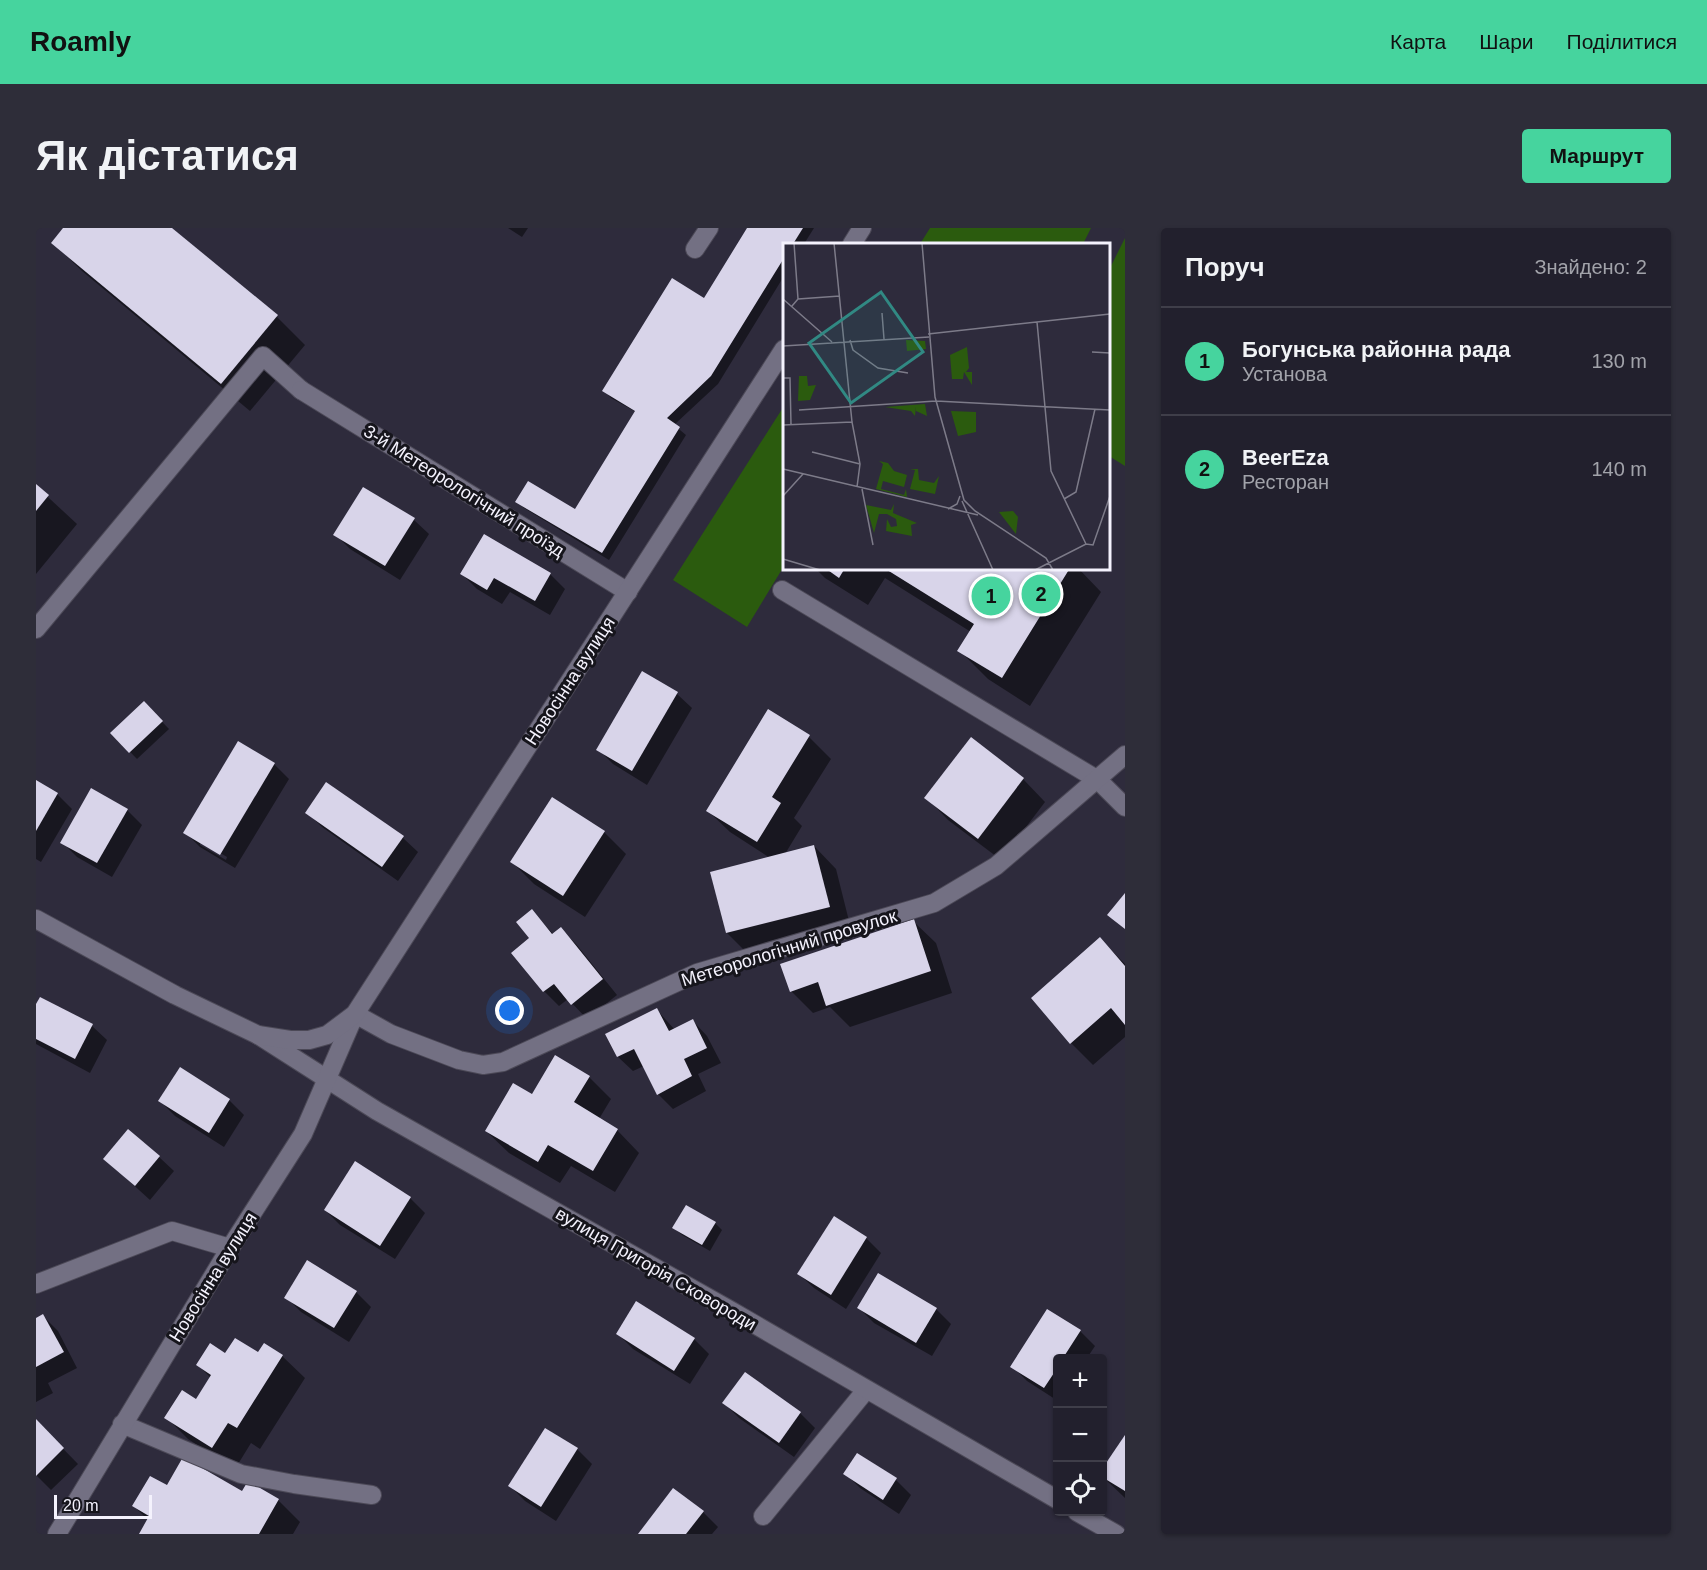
<!DOCTYPE html>
<html lang="uk">
<meta charset="utf-8">
<style>
:root{--surface:#22202d;--page:#2e2d39;--text:#f1f3f6;--muted:#a2a3aa;--line:#3f3e49;--accent:#46d49e}
body{margin:0;font-family:Arial,sans-serif;background:var(--page);color:var(--text)}
.controls{position:absolute;right:18px;bottom:18px;display:grid;overflow:hidden;border-radius:6px;box-shadow:0 2px 4px #0004}
.controls button{width:54px;height:54px;display:grid;place-items:center;padding:0;border:0;border-bottom:2px solid var(--line);background:var(--surface);color:var(--text);font:30px sans-serif}
.scale{position:absolute;left:18px;bottom:15px;width:98px;box-sizing:border-box;padding-left:6px;border:3px solid #f4f2fd;border-top:0;font-size:16px;line-height:21px;white-space:nowrap;color:#f4f2fd;-webkit-text-stroke:4px #16151c;paint-order:stroke}
.you{position:absolute;left:474px;top:783px;width:21px;height:21px;margin:-15px;border:4px solid #fff;border-radius:50%;background:#1a73e8;box-shadow:0 0 0 9px #1a73e833}
.badge{display:grid;place-items:center;width:39px;height:39px;border-radius:50%;background:var(--accent);color:#111;font-size:20px;font-weight:700}
.pin{position:absolute;translate:-50% -50%;border:3px solid #fff;box-shadow:0 2px 6px #0006}
.list{margin:0;padding:0;list-style:none}
h2{display:flex;justify-content:space-between;align-items:center;height:78px;margin:0;padding:0 24px;font-size:26px}
h2 small{font-size:20px;font-weight:400;color:var(--muted)}
.list li{display:grid;grid-template-columns:39px 1fr auto;gap:18px;align-items:center;box-sizing:border-box;height:108px;padding:0 24px;border-top:2px solid var(--line)}
.list b{display:block;font-size:22px;white-space:nowrap}
.list p{margin:0;font-size:20px;white-space:nowrap;color:var(--muted)}
.list em{font-size:20px;font-style:normal;color:var(--muted)}
.icon{flex:none;width:33px;height:33px;fill:none;stroke:currentColor;stroke-width:2;stroke-linecap:round;stroke-linejoin:round}
.map{position:relative;flex:none;width:1089px;height:1306px;overflow:hidden;border-radius:6px}
header{display:flex;align-items:center;gap:36px;box-sizing:border-box;height:84px;padding:0 30px;background:var(--accent);color:#111}
header strong{font-size:28px}
nav{display:flex;gap:33px;margin-inline-start:auto;font-size:21px}
.intro{display:flex;align-items:center;justify-content:space-between;box-sizing:border-box;height:144px;padding:0 36px}
h1{margin:0;font-size:42px}
.button{padding:15px 27px;border-radius:6px;background:var(--accent);color:#111;font-size:21px;font-weight:700}
main{display:flex;gap:36px;padding:0 36px}
aside{flex:1;background:var(--surface);border-radius:6px;box-shadow:0 2px 4px #0004}
.map>svg:first-child{display:block}
</style>
<header>
<strong>Roamly</strong>
<nav><a>Карта</a><a>Шари</a><a>Поділитися</a></nav>
</header>
<div class="intro"><h1>Як дістатися</h1><a class="button">Маршрут</a></div>
<main>
<div class="map">
<svg width="1089" height="1306" viewBox="0 0 1089 1306">
<rect width="100%" height="100%" fill="#2e2b3c"/>
<!-- green -->
<g fill="#2b5b0e">
<path d="M894,0H1055L1047,16H884Z"/>
<path d="M1089,10V238L1073,228V42Z"/>
<path d="M748,178V338L711,399L637,352Z"/>
</g>
<!-- shadow -->
<g fill="#0007" fill-rule="evenodd">
<path d="M29,0H134L241,89L269,117L214,183L46,43L17,15Z"/>
<path d="M472,0H492L486,9Z"/>
<path d="M713,0H778L768,16H748V48L682,156L638,197L650,207L573,332L488,280L481,273L539,284L600,184L575,170L568,162L669,72Z"/>
<path d="M0,258L41,296L0,346Z"/>
<path d="M378,292L393,306L364,352L314,321L299,306Z"/>
<path d="M779,340H1042L1065,364L994,478L952,451L923,422L935,404L849,350L832,377L789,350Z"/>
<path d="M426,346H514L529,361L514,387L474,364L466,376L441,361Z"/>
<path d="M607,445L641,466L656,480L611,557L577,536L562,521Z"/>
<path d="M108,475L133,501L101,531L76,505Z"/>
<path d="M773,509L795,531L758,590L766,598L749,626L778,618L800,641L815,701L713,727L691,705L734,630L694,604L671,582Z"/>
<path d="M936,511L987,551L1009,574L965,632L912,592L890,569Z"/>
<path d="M238,536L253,551L199,640L164,619L149,604ZM164,613L191,629L190,632L164,617Z"/>
<path d="M0,554L21,566L36,581L5,634L0,631Z"/>
<path d="M91,582L106,597L76,649L41,629L26,614Z"/>
<path d="M271,584L367,610L382,624L362,653L286,599Z"/>
<path d="M568,604L590,626L549,689L498,656L476,634Z"/>
<path d="M496,683L518,707L525,701L540,716L581,767L551,791L532,771L523,778L508,763L495,711Z"/>
<path d="M877,693L900,715L916,765L814,799L794,779L777,785L755,763Z"/>
<path d="M1064,711L1089,736V809L1057,837L1035,815Z"/>
<path d="M0,779L56,798L71,812L54,845L0,816Z"/>
<path d="M621,782L639,802L657,793L671,808L685,835L662,846L670,863L637,881L622,866L608,838L597,843L582,829Z"/>
<path d="M145,841L193,872L208,887L188,919L139,888L124,873Z"/>
<path d="M553,849L575,871L563,891L581,902L603,925L579,964L535,938L524,955L473,925L450,903L496,868Z"/>
<path d="M123,929L138,943L114,972L69,931Z"/>
<path d="M374,970L389,985L359,1031L304,997L289,982Z"/>
<path d="M798,990L830,1010L845,1025L810,1081L778,1060L763,1046Z"/>
<path d="M679,995L686,1002L674,1023L646,1007L638,1000Z"/>
<path d="M272,1034L320,1064L335,1079L313,1114L265,1084L250,1069Z"/>
<path d="M601,1075L658,1111L673,1126L654,1156L597,1121L582,1106Z"/>
<path d="M823,1080L900,1081L915,1096L896,1128L838,1095Z"/>
<path d="M7,1088L22,1103L41,1140L12,1155L17,1165L0,1174V1091Z"/>
<path d="M1044,1103L1059,1118L1051,1130H1022V1173L991,1153L976,1138Z"/>
<path d="M228,1117L246,1128L269,1150L224,1221L215,1215L199,1241L152,1211L130,1189L160,1173L175,1150L162,1137L189,1127L222,1126Z"/>
<path d="M688,1175L764,1185L779,1200L758,1229L703,1190Z"/>
<path d="M0,1193L42,1236L15,1262L0,1247Z"/>
<path d="M1089,1209V1270L1066,1248Z"/>
<path d="M541,1221L556,1236L520,1293L489,1273L474,1258Z"/>
<path d="M821,1227L860,1252L875,1267L863,1286L824,1260L809,1245Z"/>
<path d="M132,1259L206,1265L242,1272L264,1294L257,1306H104L112,1292L98,1278Z"/>
<path d="M637,1262L667,1284L682,1299L676,1306H604Z"/>
</g>
<!-- building -->
<g fill="#d8d4e9">
<path d="M27,0H136L242,87L185,156L15,15Z"/>
<path d="M711,0H767L757,16H748V30L675,148L631,190L644,199L566,325L479,274L492,253L539,281L599,183L566,163L636,50L668,70Z"/>
<path d="M0,256L13,267L0,283Z"/>
<path d="M327,259L379,290L349,338L297,307Z"/>
<path d="M448,306L515,345L499,373L458,350L451,362L424,346Z"/>
<path d="M789,340H809L803,350Z"/>
<path d="M848,340H1034L966,450L921,423L938,396Z"/>
<path d="M606,443L642,464L596,543L560,522Z"/>
<path d="M108,473L127,493L93,525L74,505Z"/>
<path d="M732,481L774,507L736,569L745,575L721,614L670,583Z"/>
<path d="M935,509L988,550L942,611L888,570Z"/>
<path d="M202,513L239,535L184,627L147,605Z"/>
<path d="M0,552L22,565L0,603Z"/>
<path d="M290,554L368,608L346,639L269,585Z"/>
<path d="M55,560L92,581L61,635L24,615Z"/>
<path d="M516,569L569,603L527,668L474,634Z"/>
<path d="M778,617L794,679L690,705L674,644Z"/>
<path d="M1089,665V701L1071,687Z"/>
<path d="M496,681L516,706L525,699L567,751L535,777L518,756L507,764L475,725L493,710L480,694Z"/>
<path d="M878,691L895,743L790,778L782,754L754,764L744,736Z"/>
<path d="M1064,709L1089,738V797L1075,780L1034,816L995,770Z"/>
<path d="M4,769L57,796L39,831L0,811V776Z"/>
<path d="M621,780L633,803L657,791L671,820L648,831L656,848L621,867L598,821L581,829L569,806Z"/>
<path d="M519,827L554,848L538,874L582,901L557,943L512,917L502,934L449,903L477,855L496,866Z"/>
<path d="M144,839L194,871L173,905L122,873Z"/>
<path d="M92,901L124,928L99,958L67,931Z"/>
<path d="M319,933L375,969L344,1018L288,982Z"/>
<path d="M650,977L680,994L666,1017L636,1000Z"/>
<path d="M798,988L831,1009L795,1067L761,1046Z"/>
<path d="M271,1032L321,1063L298,1100L248,1070Z"/>
<path d="M842,1045L901,1080L880,1115L821,1080Z"/>
<path d="M600,1073L659,1110L638,1143L580,1106Z"/>
<path d="M1011,1081L1045,1102L1027,1130H1022V1139L1008,1160L974,1139Z"/>
<path d="M7,1086L28,1124L0,1139V1090Z"/>
<path d="M199,1110L222,1124L228,1115L247,1127L201,1200L192,1195L176,1220L128,1190L146,1162L160,1171L175,1147L160,1137L174,1115L189,1125Z"/>
<path d="M709,1144L765,1184L743,1215L686,1175Z"/>
<path d="M0,1191L28,1220L0,1248Z"/>
<path d="M509,1200L542,1220L505,1279L472,1258Z"/>
<path d="M1089,1207V1263L1066,1249V1241Z"/>
<path d="M821,1225L861,1250L847,1272L807,1246Z"/>
<path d="M147,1229L206,1263L212,1253L243,1271L223,1306H103L113,1288L96,1278L114,1248L131,1257Z"/>
<path d="M637,1260L668,1283L650,1306H602Z"/>
</g>
<g fill="none" stroke-linecap="round" stroke-linejoin="round">
<!-- service casing -->
<g stroke="#4c4957" stroke-width="20">
<g id="service">
<path d="M659,21L673,0"/>
<path d="M746,362L1062,552L1089,579"/>
<path d="M0,401L227,128L265,162"/>
<path d="M86,1196L205,1246L258,1256L336,1267"/>
<path d="M727,1288L830,1162"/>
</g>
</g>
<!-- minor casing -->
<g stroke="#4c4957" stroke-width="20">
<g id="minor">
<path d="M265,162L592,364"/>
<path d="M222,807L341,883L694,1082L1022,1272"/>
<path d="M0,1056L136,1003L194,1020"/>
<path d="M1041,1284L1080,1306"/>
<path d="M21,1306L194,1020L267,906L319,786L355,806L423,832L447,837L467,834L661,745L898,675L960,638L1089,527"/>
</g>
</g>
<!-- tertiary casing -->
<g stroke="#4c4957" stroke-width="20">
<g id="tertiary">
<path d="M816,16L826,0"/>
<path d="M0,691L139,767L222,807L254,812H273L291,807L319,786L748,121"/>
</g>
</g>
<!-- service -->
<use href="#service" stroke="#737083" stroke-width="18"/>
<!-- minor -->
<use href="#minor" stroke="#737083" stroke-width="18"/>
<!-- tertiary -->
<use href="#tertiary" stroke="#737083" stroke-width="18"/>
</g>
<g text-anchor="middle" dominant-baseline="central" stroke-width="6" stroke-linejoin="round" paint-order="stroke">
<!-- street labels -->
<g font-size="18" fill="#f4f2fd" stroke="#16151c">
<text transform="translate(428 263) rotate(32)">3-й Метеорологічний проїзд</text>
<text transform="translate(534 453) rotate(-57)">Новосінна вулиця</text>
<text transform="translate(753 720) rotate(-17)">Метеорологічний провулок</text>
<text transform="translate(620 1041) rotate(30)">вулиця Григорія Сковороди</text>
<text transform="translate(177 1049) rotate(-58)">Новосінна вулиця</text>
</g>
</g>
<!-- overview -->
<g transform="translate(747 15)">
<rect width="327" height="327" fill="#2e2b3c"/>
<path d="M123,97L142,98L143,106L124,108ZM184,104L186,125L183,129H189V142L181,129L180,136H169L167,112ZM16,133H24L25,143L33,142L27,157L15,158ZM142,161L144,173L133,168V164L132,173L128,168L102,164ZM168,168L193,169V189L175,193ZM96,218L105,220L111,228L124,232L121,244L100,238L98,246L121,252L123,246L124,254L93,246L100,221ZM127,226H135L136,237L151,240L156,233L152,251L127,246L132,227ZM111,261L110,270L134,280L128,282L129,293L103,288L104,276L108,284L114,283L113,276L104,271H96L91,290L83,262L108,267ZM230,268L235,274L233,291L216,269Z" fill="#2b5b0e"/>
<path fill="none" stroke="#7d7b89" stroke-width="1.5" d="M51,0L69,179L77,221L74,244M139,0L152,154L181,257L192,268L263,315L270,327M0,56L49,99M15,56L57,53M9,63L15,56L11,0M99,70L101,96M254,79L268,228L303,301M145,91L327,71M67,97L70,107L95,125L125,130M0,103L146,94M309,109L327,110M0,135H7L8,182M16,167L153,158L327,167M0,182L69,179M29,209L77,221M0,226L195,272M79,246L90,302M0,253L20,231M281,256L293,249L312,166M179,258L210,327M165,266L174,261L177,253M0,316L37,327M252,327L303,301L310,302L327,253"/>
<path fill="#318983" fill-opacity="0.15" stroke="#318983" stroke-width="3" d="M98,49L140,109L68,160L26,100Z"/>
<rect width="327" height="327" fill="none" stroke="#f4f2fd" stroke-width="3"/>
</g>
</svg>
<div class="controls">
<button>+</button>
<button>−</button>
<button><svg class="icon" aria-label="locate" viewBox="0 0 24 24"><circle cx="12" cy="12" r="6"/><path d="M12 2v4M12 18v4M2 12h4M18 12h4"/></svg></button>
</div>
<div class="scale">20 m</div>
<div class="you"></div>
<div class="pin badge" style="left:955px;top:368px">1</div>
<div class="pin badge" style="left:1005px;top:366px">2</div>
</div>
<aside>
<h2>Поруч<small>Знайдено: 2</small></h2>
<ul class="list">
<li><span class="badge">1</span><div><b>Богунська районна рада</b><p>Установа</p></div><em>130 m</em></li>
<li><span class="badge">2</span><div><b>BeerЕza</b><p>Ресторан</p></div><em>140 m</em></li>
</ul>
</aside>
</main>
